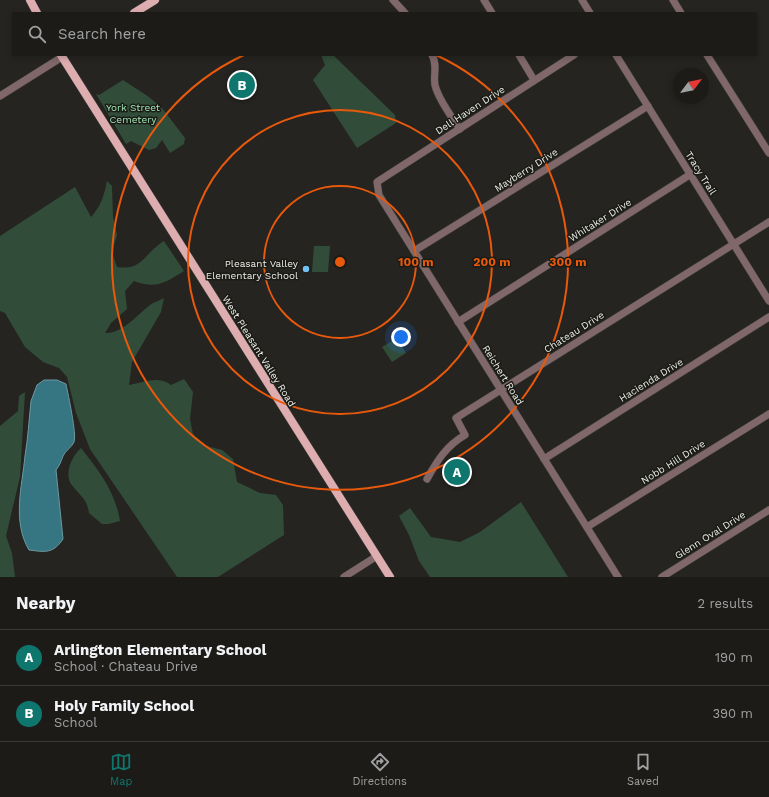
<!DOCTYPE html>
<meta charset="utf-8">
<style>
:root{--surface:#1c1b18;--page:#292825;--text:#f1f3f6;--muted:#a0a1a2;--line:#3a3937;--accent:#0f766e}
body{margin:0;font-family:"Work Sans",sans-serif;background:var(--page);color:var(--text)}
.compass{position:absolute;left:673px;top:68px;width:36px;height:36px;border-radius:50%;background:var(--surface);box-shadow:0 2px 6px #0003;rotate:58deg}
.you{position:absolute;left:401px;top:337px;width:14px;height:14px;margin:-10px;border:3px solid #fff;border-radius:50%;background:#1a73e8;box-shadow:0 0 0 6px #1a73e833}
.badge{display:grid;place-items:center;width:26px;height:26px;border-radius:50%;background:var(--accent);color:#fff;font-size:13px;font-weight:700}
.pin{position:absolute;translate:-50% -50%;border:2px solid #fff;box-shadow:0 1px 4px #0006}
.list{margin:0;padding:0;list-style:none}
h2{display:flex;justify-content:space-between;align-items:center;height:52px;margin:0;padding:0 16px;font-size:17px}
h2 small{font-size:13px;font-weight:400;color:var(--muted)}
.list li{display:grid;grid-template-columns:26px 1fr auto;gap:12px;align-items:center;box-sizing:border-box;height:56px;padding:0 16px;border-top:1px solid var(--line)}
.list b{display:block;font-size:15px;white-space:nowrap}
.list p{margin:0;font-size:13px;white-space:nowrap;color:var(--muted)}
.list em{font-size:13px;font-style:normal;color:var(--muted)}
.icon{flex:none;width:22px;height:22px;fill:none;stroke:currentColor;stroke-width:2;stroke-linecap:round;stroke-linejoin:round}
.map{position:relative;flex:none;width:769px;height:577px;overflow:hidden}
.search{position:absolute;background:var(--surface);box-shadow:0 2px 6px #0003;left:12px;right:12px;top:12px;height:44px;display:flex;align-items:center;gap:10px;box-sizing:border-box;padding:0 14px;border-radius:0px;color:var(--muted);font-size:15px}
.sheet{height:164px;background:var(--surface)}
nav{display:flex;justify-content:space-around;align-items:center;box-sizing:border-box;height:56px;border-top:1px solid var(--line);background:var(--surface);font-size:11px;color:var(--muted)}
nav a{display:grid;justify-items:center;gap:2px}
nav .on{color:var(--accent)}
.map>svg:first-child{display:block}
</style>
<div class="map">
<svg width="769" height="577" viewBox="0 0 769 577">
<rect width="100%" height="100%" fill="#252420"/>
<!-- green -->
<g fill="#324c3a">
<path d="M321,55H333L395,115L396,123L357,148L313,80L325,65Z"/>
<path d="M123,80L149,97L162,108L185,138L184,144L170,153L162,140L156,148L149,150L131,141L126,144L96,94L99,95Z"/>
<path d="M107,181L112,186L113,217L117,235L112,252L117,267C143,271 143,254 164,241L184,271C165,283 156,289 134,281L125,291L127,309L111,323L105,333C122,334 137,315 150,305C154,302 159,301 164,298L161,312L132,362L129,385C144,383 157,375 171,385L184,379L193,392L190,419L193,434L206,446L222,450L233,459L237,482L260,493L276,495L283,505L284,535L218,577H177L90,449L76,413L67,377L59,368L43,362L25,347L5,313L0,311V236L75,187L91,217C101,206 104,196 107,181Z"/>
<path d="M314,246H330L328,272H312Z"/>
<path d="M397,338L406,353L392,362L382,347Z"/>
<path d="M25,392L20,477L6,536L12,553L15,577H0V426L18,411L19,396Z"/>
<path d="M81,448C99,471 115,491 120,521L109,524H102L89,513C87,498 79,495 71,484C64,473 72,456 81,448Z"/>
<path d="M521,502L568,577H430L419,561L409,535L399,516L410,508L431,537L460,542L480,532Z"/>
</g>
<!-- water -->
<path fill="#367582" stroke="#6d99a1" d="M44,380H57L66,384C68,394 77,435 74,442C72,447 65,451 63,456C61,461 60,465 56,470L63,539C53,554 45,552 29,550C12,521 22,487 25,456C28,438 29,420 31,401L37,385Z"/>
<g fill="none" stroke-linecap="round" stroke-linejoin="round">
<!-- minor casing -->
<g stroke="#41403c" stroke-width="8">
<g id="minor">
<path d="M393,0L405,13"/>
<path d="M484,0L492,13"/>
<path d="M582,0L590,13"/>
<path d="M673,0L681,13"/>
<path d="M432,55C438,66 433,74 435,85C438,98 452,118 460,129"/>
<path d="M519,55L534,80"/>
<path d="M574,55L377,182L379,195L618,577"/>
<path d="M616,55L769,301"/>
<path d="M707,55L769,153"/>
<path d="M0,96L62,57"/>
<path d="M414,251L648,106"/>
<path d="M458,322L691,174"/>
<path d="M544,459L769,317"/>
<path d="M427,479C437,461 446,446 465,435L456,418L769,222"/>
<path d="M587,527L769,414"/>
<path d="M344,577L377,556"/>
<path d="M662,577L769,510"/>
</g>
</g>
<!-- major casing -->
<g stroke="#41403c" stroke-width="9">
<g id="major">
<path d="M30,0L37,13"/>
<path d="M134,13L155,0"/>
<path d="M61,55L390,577"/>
</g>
</g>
<!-- minor -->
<use href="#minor" stroke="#80686a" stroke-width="7"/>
<!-- major -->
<use href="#major" stroke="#ddadb0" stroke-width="8"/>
</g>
<!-- distance rings -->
<g fill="none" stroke="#e8590c" stroke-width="2">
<circle cx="340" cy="262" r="76"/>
<circle cx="340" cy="262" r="152"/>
<path d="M436 55A228 228 0 1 1 244 55"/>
</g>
<!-- markers -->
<circle fill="#72c1f5" stroke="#1b1b16" stroke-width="1.5" cx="306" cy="269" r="4"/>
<g text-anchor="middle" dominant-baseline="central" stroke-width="3" stroke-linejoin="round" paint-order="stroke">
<!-- park labels -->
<g font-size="10" fill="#a0e7b7" stroke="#1b1b16">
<text x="133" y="107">York Street<tspan x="133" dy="12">Cemetery</tspan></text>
</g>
<!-- street labels -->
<g font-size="10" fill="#ecece9" stroke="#1b1b16">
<text transform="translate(470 110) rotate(-33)">Dell Haven Drive</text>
<text transform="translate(526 170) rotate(-32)">Mayberry Drive</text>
<text transform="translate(701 173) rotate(58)">Tracy Trail</text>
<text transform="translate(600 220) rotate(-32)">Whitaker Drive</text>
<text transform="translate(574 332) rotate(-32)">Chateau Drive</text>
<text transform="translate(259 351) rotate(58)">West Pleasant Valley Road</text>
<text transform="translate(503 375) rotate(58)">Reichert Road</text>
<text transform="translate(651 380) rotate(-32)">Hacienda Drive</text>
<text transform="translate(673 462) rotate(-32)">Nobb Hill Drive</text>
<text transform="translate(710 535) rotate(-32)">Glenn Oval Drive</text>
</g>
<!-- poi labels -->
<g font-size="10" fill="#ecece9" stroke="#1b1b16" text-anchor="end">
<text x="298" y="263">Pleasant Valley<tspan x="298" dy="12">Elementary School</tspan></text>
</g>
</g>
<circle cx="340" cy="262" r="6" fill="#e8590c" stroke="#1b1b16" stroke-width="2"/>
<g font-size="12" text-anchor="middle" font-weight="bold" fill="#e8590c" stroke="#1b1b16" stroke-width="3" stroke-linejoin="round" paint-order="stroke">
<text x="416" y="266">100 m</text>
<text x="492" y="266">200 m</text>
<text x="568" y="266">300 m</text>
</g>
</svg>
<svg class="compass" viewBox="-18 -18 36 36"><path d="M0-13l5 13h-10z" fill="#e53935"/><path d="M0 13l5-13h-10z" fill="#a0a1a2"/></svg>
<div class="you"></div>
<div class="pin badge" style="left:457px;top:472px">A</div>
<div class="pin badge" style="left:242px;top:85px">B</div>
<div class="search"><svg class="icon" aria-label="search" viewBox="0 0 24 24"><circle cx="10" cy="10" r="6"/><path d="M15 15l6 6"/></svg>Search here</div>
</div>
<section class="sheet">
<h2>Nearby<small>2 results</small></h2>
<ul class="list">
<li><span class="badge">A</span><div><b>Arlington Elementary School</b><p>School · Chateau Drive</p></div><em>190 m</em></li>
<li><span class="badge">B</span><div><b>Holy Family School</b><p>School</p></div><em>390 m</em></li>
</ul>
</section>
<nav>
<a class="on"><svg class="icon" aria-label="map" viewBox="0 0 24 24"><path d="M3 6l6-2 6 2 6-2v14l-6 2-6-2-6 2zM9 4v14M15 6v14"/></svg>Map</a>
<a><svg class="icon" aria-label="directions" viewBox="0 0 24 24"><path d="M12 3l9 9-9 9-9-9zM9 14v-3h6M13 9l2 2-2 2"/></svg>Directions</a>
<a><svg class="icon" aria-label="saved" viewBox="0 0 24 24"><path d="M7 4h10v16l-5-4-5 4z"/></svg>Saved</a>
</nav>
